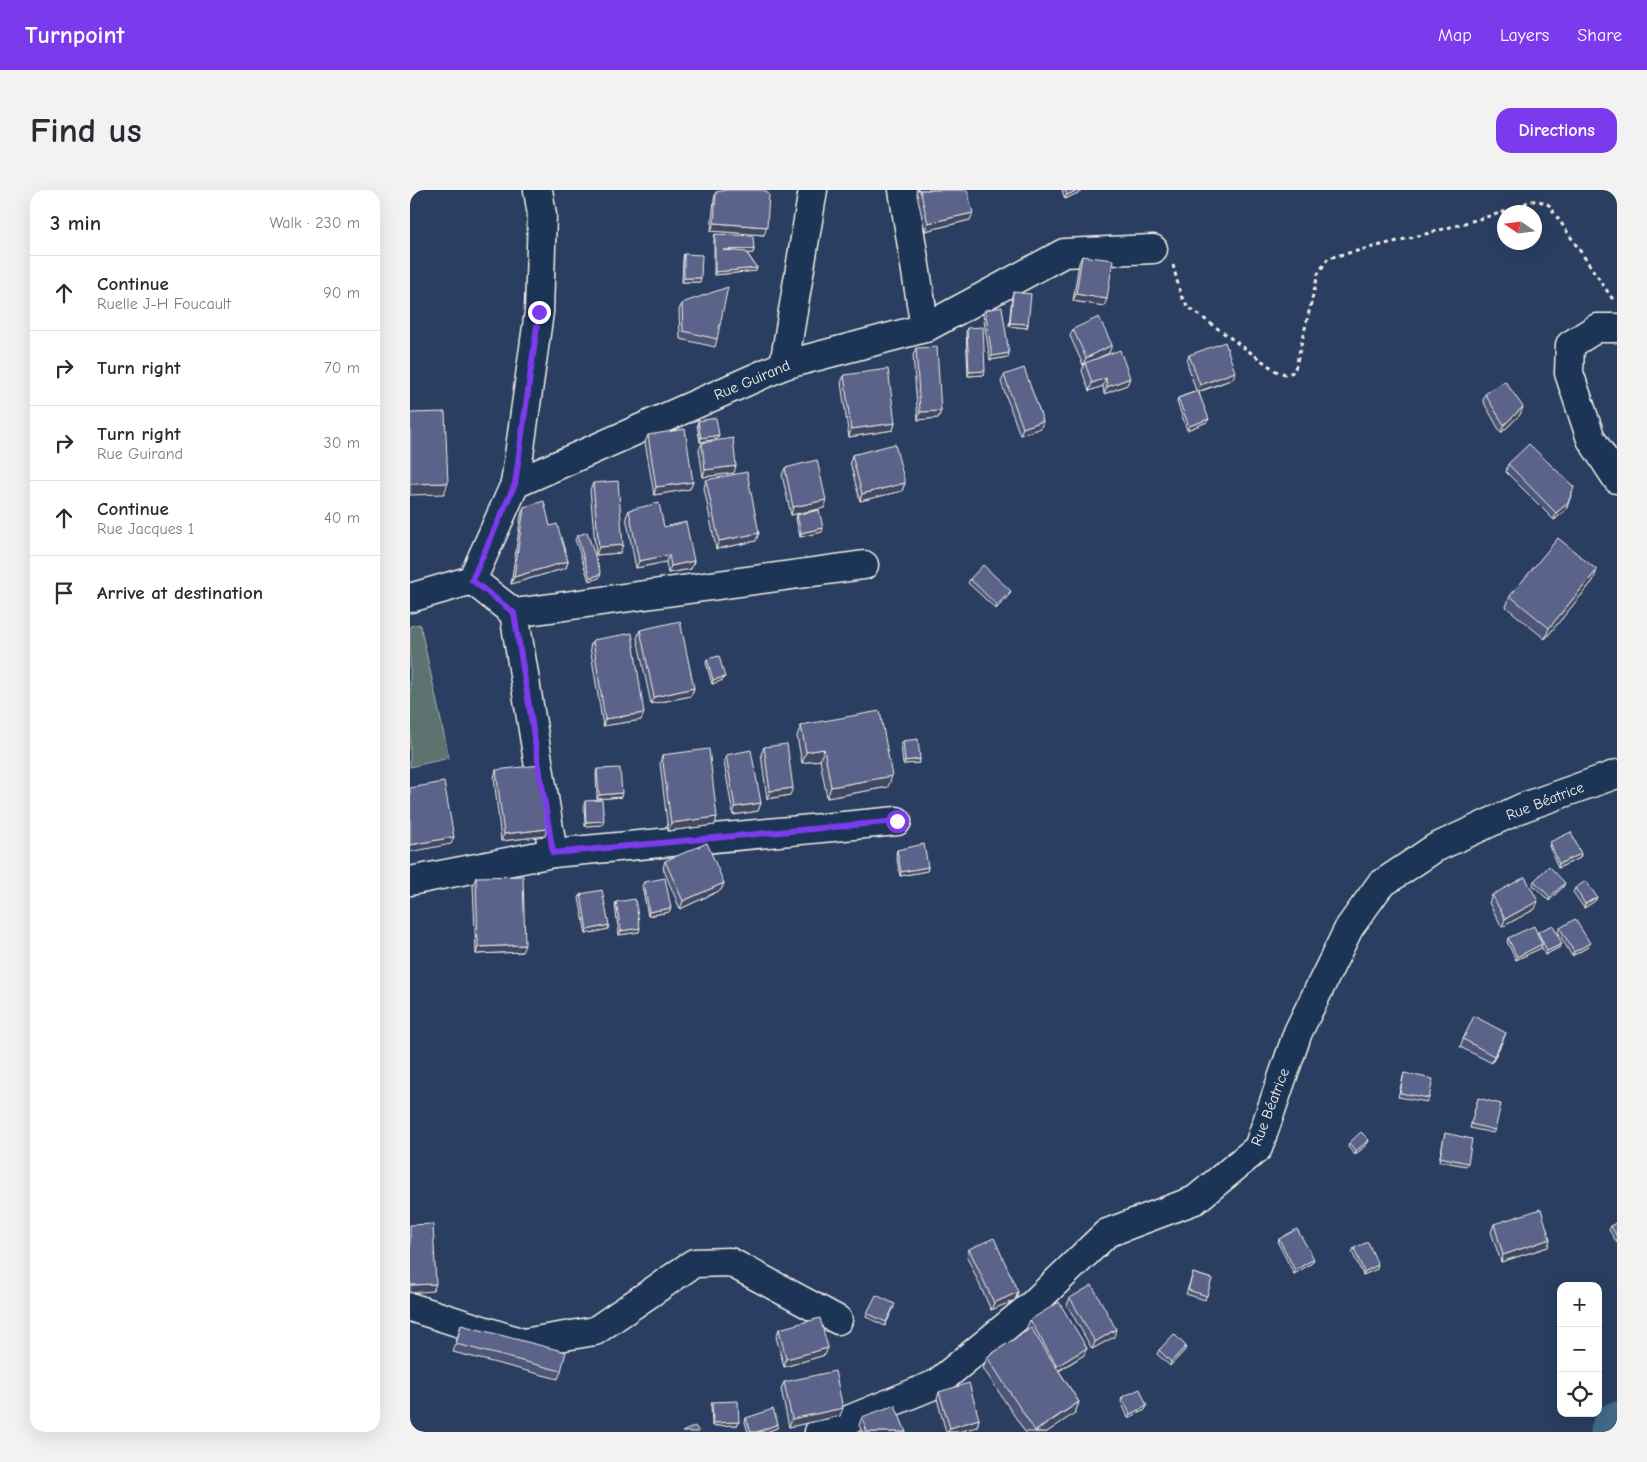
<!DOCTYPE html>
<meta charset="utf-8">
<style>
:root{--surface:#fff;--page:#f2f2f3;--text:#2b2b33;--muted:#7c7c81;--line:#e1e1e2;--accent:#7c3aed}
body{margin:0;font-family:"Comic Neue",sans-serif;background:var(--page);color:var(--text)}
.controls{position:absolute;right:15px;bottom:15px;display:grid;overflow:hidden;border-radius:10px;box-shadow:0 5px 20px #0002}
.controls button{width:45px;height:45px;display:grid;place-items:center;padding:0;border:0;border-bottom:1px solid var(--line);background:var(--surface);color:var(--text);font:25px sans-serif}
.compass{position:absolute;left:1087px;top:15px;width:45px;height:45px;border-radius:50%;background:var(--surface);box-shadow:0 5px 20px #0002;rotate:283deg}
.stop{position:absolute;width:15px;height:15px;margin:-11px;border:4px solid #7c3aed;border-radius:50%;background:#fff}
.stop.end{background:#7c3aed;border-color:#fff;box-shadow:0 1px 5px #0008}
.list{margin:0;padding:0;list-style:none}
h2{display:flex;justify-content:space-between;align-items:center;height:65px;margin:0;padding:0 20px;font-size:21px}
h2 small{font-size:16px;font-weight:400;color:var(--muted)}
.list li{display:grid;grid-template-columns:32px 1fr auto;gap:15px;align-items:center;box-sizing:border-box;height:75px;padding:0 20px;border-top:1px solid var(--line)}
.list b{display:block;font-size:19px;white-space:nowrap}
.list p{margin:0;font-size:16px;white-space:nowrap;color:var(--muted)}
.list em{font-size:16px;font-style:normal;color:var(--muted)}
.icon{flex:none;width:28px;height:28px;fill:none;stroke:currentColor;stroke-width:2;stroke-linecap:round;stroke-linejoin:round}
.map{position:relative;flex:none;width:1207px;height:1242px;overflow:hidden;border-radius:15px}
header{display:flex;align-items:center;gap:30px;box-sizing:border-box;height:70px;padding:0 25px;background:var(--accent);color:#fff}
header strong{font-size:24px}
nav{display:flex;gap:28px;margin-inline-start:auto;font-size:18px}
.intro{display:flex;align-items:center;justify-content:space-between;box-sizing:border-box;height:120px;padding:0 30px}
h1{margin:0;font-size:35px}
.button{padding:12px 22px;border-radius:15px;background:var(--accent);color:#fff;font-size:18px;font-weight:700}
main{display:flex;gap:30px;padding:0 30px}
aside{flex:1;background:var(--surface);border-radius:15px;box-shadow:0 5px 20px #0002}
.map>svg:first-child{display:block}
</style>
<header>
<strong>Turnpoint</strong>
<nav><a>Map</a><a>Layers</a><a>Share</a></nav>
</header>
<div class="intro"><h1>Find us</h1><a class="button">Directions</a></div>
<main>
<aside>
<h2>3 min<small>Walk · 230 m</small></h2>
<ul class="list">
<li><svg class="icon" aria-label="ahead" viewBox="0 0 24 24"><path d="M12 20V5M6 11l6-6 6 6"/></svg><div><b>Continue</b><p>Ruelle J-H Foucault</p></div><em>90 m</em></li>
<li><svg class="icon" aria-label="right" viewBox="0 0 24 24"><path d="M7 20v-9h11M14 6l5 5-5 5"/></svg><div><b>Turn right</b></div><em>70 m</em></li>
<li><svg class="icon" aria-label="right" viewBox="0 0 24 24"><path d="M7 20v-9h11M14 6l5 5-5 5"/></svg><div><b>Turn right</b><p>Rue Guirand</p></div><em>30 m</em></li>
<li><svg class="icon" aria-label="ahead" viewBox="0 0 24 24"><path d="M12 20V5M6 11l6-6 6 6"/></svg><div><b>Continue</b><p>Rue Jacques 1</p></div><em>40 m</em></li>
<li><svg class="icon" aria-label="arrive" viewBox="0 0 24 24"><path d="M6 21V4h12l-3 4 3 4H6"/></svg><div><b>Arrive at destination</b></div></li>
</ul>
</aside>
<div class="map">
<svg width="1207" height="1242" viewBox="0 0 1207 1242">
<rect width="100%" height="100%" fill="#293e61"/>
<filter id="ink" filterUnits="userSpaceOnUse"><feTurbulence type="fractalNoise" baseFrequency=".02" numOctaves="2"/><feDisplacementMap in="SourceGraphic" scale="10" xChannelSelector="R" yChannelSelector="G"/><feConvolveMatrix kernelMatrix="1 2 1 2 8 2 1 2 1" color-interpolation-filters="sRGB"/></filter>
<g filter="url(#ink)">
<!-- green -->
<path fill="#5c736f" stroke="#a8b2ac" d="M10,434L39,568L0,577V436Z"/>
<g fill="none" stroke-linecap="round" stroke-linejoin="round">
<!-- river -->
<path stroke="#416b88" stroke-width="49" d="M1205,1242L1207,1236"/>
<!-- minor casing -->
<g stroke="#f4f1e8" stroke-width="31">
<g id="minor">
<path d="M493,0L515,138"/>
<path d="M1207,138H1187L1160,155L1159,183L1181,249L1207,289"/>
<path d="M374,175L403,0"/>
<path d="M105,294L129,122L132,25L128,0"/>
<path d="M62,390L104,423L143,663"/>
<path d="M0,408L62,390L105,294L374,175L515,138L654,63L743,59"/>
<path d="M104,423L454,375"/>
<path d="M0,691L143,663L487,631"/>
<path d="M0,1117L113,1153L185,1141L284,1073L320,1072L428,1130"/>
<path d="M409,1242L526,1194L622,1115L697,1043L785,1010L848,958L888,842L939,738L970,695L1025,658L1114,617L1207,584"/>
</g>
</g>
<!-- path -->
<path stroke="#f4f1e8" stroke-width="3" stroke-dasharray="4 4" stroke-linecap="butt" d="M763,75L771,106L778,117L866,181L875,184L884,182L887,172L908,84L918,68L1012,45L1108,18C1119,10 1126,8 1139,15L1204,111"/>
<!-- minor -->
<use href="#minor" stroke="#1d3557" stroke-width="28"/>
</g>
<!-- wall -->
<g fill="#4e5678" stroke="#f4f1e8">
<path d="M506,0H557L560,30L515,41Z"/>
<path d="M652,0H673L672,1L655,9Z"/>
<path d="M306,2L354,45L301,41L304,9Z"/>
<path d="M305,44L344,59L343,63H337L347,78L346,81L304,85V47Z"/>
<path d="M274,64L290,92H272L273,68Z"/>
<path d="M672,66L694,116L663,111L669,73Z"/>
<path d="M603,102L618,134L617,138L599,136L602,106Z"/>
<path d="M272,113L307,149L305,157L270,149L269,120Z"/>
<path d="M575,120L598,167L580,170L573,124Z"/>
<path d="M557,138L574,185L558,186L556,142Z"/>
<path d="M663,139L699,163L686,169L720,188L717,195L694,204L693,196L679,201L672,181L674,174L673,175L660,146Z"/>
<path d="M506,158L531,221L528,228L508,230L503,165Z"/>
<path d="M779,165L823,189L789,202L797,232L777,240L767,212L768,208L786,201L777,172Z"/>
<path d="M434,185L485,233L483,240L439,247L431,193Z"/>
<path d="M594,185L631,238L610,245L591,192Z"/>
<path d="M1075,204L1110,225L1091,243L1073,211Z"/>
<path d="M288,231L309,245L307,249L290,252L287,235Z"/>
<path d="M238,245L283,292L280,299L244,305L235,252Z"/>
<path d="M292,253L324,283L293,287L289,260Z"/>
<path d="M442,265L495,293L492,301L450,311L440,272Z"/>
<path d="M1098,274L1164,297L1156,320L1144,330L1096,282Z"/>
<path d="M375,278L416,310L414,318L381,325L372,285Z"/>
<path d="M296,290L346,351L306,359L294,298Z"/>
<path d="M183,293L210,363L186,365L180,300Z"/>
<path d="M114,317L140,336L158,371L156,378L101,394L111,325Z"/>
<path d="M219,320L254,337L284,371L281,379L258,383L256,372L226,378L216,327Z"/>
<path d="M387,325L412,342L390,347L386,329Z"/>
<path d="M167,346L189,388L179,391L165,349Z"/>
<path d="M560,389L599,405L586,419L558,393Z"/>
<path d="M1183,391L1135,449L1096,417L1100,406Z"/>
<path d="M230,440L284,498L281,506L241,514L227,448Z"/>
<path d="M183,450L231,530L193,536L180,457Z"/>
<path d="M297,469L315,487L313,490L302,494L296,473Z"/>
<path d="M391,535L478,597L417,608L410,570L392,573L387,546Z"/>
<path d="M493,551L510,569L509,573L493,574L491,555Z"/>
<path d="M354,557L380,605L357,609L351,564Z"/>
<path d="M252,565L305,635L258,641L250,573Z"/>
<path d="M316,565L351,613L348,621L323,625L314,572Z"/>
<path d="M187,579L211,607L187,609L186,583Z"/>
<path d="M86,580L137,639L135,646L91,651L84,587Z"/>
<path d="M175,611L192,635L175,636L174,615Z"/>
<path d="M1140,652L1171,664L1170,668L1148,678L1139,656Z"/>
<path d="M487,660L518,677L517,681L490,686L486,664Z"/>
<path d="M255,671L314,693L311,700L270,719L253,678Z"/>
<path d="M66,687L112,762L66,764L63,695Z"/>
<path d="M1124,691L1153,697L1139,711L1123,695Z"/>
<path d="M234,692L259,722L238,726L232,696Z"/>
<path d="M1165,698L1187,707L1185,711L1174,718L1163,702Z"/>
<path d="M171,704L198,739L176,744L169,708Z"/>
<path d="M1082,705L1125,719L1092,737L1079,713Z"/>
<path d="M206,712L229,742L209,745L205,715Z"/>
<path d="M1150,738L1178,757L1162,766L1148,742Z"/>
<path d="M1128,742L1150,757L1135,765L1131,756V758L1106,770L1097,752L1098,748L1127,744Z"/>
<path d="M1053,849L1093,850L1082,873L1050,857Z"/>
<path d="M994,883L1019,908L1017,912L988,907Z"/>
<path d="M1067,912L1085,940L1083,943L1060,938Z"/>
<path d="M1035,943L1058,973L1056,976L1029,971Z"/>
<path d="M959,950L957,954L945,965L938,957L939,953Z"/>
<path d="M1207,1032V1053L1199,1040L1201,1036Z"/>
<path d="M1084,1034L1138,1057L1091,1072L1081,1042Z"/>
<path d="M869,1049L902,1073L884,1084L868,1053Z"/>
<path d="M944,1058L967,1079L953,1085L942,1062Z"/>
<path d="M559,1059L608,1102L605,1110L581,1120L557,1067Z"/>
<path d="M783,1083L802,1089L795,1110L776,1104Z"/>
<path d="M660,1108L704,1147L682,1159L657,1115Z"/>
<path d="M484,1117L475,1136L456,1127L457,1123Z"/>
<path d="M620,1130L674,1165L649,1181L669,1212L665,1223L637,1242H615L573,1178L577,1167L618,1140L617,1137Z"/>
<path d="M51,1135L151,1181L148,1189L43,1162Z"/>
<path d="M369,1139L415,1165L374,1177L366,1147Z"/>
<path d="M749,1160H775L760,1176L747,1164Z"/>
<path d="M374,1192L430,1226L379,1237L371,1199Z"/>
<path d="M529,1202L569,1229L567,1237L548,1242H536L527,1209Z"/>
<path d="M712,1207L735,1220L718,1228L711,1211Z"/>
<path d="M302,1212L328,1235L302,1236L301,1216Z"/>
<path d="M452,1227L496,1242H452L449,1235Z"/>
<path d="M336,1228L368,1234L367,1238L356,1242H338L335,1232Z"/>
</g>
<!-- shaded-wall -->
<g fill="#404661" stroke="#f4f1e8">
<path d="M668,0H673L672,1L655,9L657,5Z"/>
<path d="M563,23L560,30L515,41L518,33Z"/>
<path d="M304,33L357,37L354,45L301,41Z"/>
<path d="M344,59L343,63L312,64L313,60Z"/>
<path d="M347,78L346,81L304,85L305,82Z"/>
<path d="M274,88H291L290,92H272Z"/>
<path d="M666,104L697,109L694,116L663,111Z"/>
<path d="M600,133L618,134L617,138L599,136Z"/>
<path d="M702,155L699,163L673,175L676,168Z"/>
<path d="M599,163L598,167L580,170L582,166Z"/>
<path d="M575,181L574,185L558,186L559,182Z"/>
<path d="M825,182L823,189L787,202L790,195Z"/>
<path d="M696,188L693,196L679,201L682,193Z"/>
<path d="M720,188L717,195L694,204L697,197Z"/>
<path d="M1113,217L1110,225L1091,243L1094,235Z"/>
<path d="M531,221L528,228L508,230L510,222Z"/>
<path d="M799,229L797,232L777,240L779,236Z"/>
<path d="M633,231L631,238L610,245L613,238Z"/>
<path d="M485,233L483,240L439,247L441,239Z"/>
<path d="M309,245L307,249L290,252L291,248Z"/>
<path d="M326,276L324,283L293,287L295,280Z"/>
<path d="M283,292L280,299L244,305L246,297Z"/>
<path d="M38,293L34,304L0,305V294Z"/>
<path d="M495,293L492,301L450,311L452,304Z"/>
<path d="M416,310L414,318L381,325L383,317Z"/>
<path d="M1158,313L1156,320L1144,330L1146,323Z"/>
<path d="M413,338L412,342L390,347L391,343Z"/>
<path d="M349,343L346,351L306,359L309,351Z"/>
<path d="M213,355L210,363L186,365L189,357Z"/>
<path d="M259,365L256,372L226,378L229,371Z"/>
<path d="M158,371L156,378L101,394L104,387Z"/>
<path d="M284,371L281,379L258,383L261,376Z"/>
<path d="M1187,380L1183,391L1135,449L1139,438Z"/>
<path d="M191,384L189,388L179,391L180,388Z"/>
<path d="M601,401L599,405L586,419L587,415Z"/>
<path d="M315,487L313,490L302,494L303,490Z"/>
<path d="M284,498L281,506L241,514L244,507Z"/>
<path d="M234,523L231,530L193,536L195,529Z"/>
<path d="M414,559L410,570L392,573L396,562Z"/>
<path d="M510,569L509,573L493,574L495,571Z"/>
<path d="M482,586L478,597L417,608L421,597Z"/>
<path d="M383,598L380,605L357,609L360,601Z"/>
<path d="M212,603L211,607L187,609L189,605Z"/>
<path d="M351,613L348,621L323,625L325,617Z"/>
<path d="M307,627L305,635L258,641L261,633Z"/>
<path d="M194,631L192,635L175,636L176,632Z"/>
<path d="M137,639L135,646L91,651L94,644Z"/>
<path d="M44,647L41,654L0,662V655Z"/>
<path d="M1171,664L1170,668L1148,678L1149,674Z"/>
<path d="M518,677L517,681L490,686L491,682Z"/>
<path d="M314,693L311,700L270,719L273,711Z"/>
<path d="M1155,693L1153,697L1139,711L1140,707Z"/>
<path d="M1187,707L1185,711L1174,718L1175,714Z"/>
<path d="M1128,711L1125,719L1092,737L1095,729Z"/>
<path d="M261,718L259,722L238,726L239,722Z"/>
<path d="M199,735L198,739L176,744L177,740Z"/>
<path d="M230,738L229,742L209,745L211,741Z"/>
<path d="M1180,753L1178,757L1162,766L1164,762Z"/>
<path d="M1132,754L1131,758L1106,770L1107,767Z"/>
<path d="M1152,754L1150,757L1135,765L1137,761Z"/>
<path d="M115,755L112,762L66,764L68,757Z"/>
<path d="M1096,843L1093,850L1082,873L1084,866Z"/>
<path d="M959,950L957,954L945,965L946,961Z"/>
<path d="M1140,1049L1138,1057L1091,1072L1093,1065Z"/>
<path d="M904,1069L902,1073L884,1084L885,1080Z"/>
<path d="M968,1075L967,1079L953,1085L954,1082Z"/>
<path d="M26,1094L23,1101L0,1103V1095Z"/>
<path d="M608,1102L605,1110L581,1120L584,1113Z"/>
<path d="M706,1139L704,1147L682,1159L685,1152Z"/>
<path d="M776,1156L775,1160L760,1176L761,1172Z"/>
<path d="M418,1158L415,1165L374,1177L376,1169Z"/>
<path d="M677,1158L674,1165L644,1183L647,1176Z"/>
<path d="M669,1212L665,1223L637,1242H625Z"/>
<path d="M737,1216L735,1220L718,1228L720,1224Z"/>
<path d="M433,1218L430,1226L379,1237L382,1229Z"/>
<path d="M569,1229L567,1237L548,1242H538L540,1238Z"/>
<path d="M329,1232L328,1235L302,1236L303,1233Z"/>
<path d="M368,1234L367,1238L356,1242H347Z"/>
</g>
<!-- building -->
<g fill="#5b648b" stroke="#f4f1e8">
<path d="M317,0H354L359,4L357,37L304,33L306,2Z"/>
<path d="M510,0H557L563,23L518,33Z"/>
<path d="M655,0H668L657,5Z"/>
<path d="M305,44L343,46L344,59L313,60L336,62L347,78L305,82Z"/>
<path d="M274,64L292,65L291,88H274Z"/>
<path d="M672,66L703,70L697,109L666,104Z"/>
<path d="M318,97L307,149L273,141L272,113Z"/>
<path d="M603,102L621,104L618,134L600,133Z"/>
<path d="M592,117L599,163L582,166L575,120Z"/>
<path d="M689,127L702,155L676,168L663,139Z"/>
<path d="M573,137L575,181L559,182L557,138Z"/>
<path d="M815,152L825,182L790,195L779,165Z"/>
<path d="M527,157L531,221L510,222L506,158Z"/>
<path d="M710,160L720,188L697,197L696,188L682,193L675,173Z"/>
<path d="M614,178L633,231L613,238L594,185Z"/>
<path d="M478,179L485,233L441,239L434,185Z"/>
<path d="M1095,191L1113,217L1094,235L1075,204Z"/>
<path d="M788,201L799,229L779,236L768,208Z"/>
<path d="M35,222L38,293L0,294V223Z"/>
<path d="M306,228L309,245L291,248L288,231Z"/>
<path d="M275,239L283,292L246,297L238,245Z"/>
<path d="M323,248L326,276L295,280L292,253Z"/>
<path d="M485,254L495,293L452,304L442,265Z"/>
<path d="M1119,254L1164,297L1158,313L1146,323L1098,274Z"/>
<path d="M407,270L416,310L383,317L375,278Z"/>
<path d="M337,282L349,343L309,351L296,290Z"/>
<path d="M208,291L213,355L189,357L183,293Z"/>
<path d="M134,311L140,336L147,334L158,371L104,387L114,317Z"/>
<path d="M249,313L254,337L276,332L284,371L261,376L259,365L229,371L219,320Z"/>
<path d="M409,320L413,338L391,343L387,325Z"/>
<path d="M177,342L191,384L180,388L167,346Z"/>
<path d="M1148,348L1187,380L1139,438L1100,406Z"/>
<path d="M573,375L601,401L587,415L560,389Z"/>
<path d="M270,431L284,498L244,507L230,440Z"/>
<path d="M222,443L234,523L195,529L183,450Z"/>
<path d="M309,466L315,487L303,490L297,469Z"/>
<path d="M470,521L482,586L421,597L414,559L396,562L391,535Z"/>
<path d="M508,549L510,569L495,571L493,551Z"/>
<path d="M377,554L383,598L360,601L354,557Z"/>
<path d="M299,559L307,627L261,633L252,565Z"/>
<path d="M341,560L351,613L325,617L316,565Z"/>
<path d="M130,575L137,639L94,644L86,580Z"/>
<path d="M210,578L212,603L189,605L187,579Z"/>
<path d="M34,592L44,647L0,655V598Z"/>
<path d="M192,610L194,631L176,632L175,611Z"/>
<path d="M1161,642L1171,664L1149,674L1140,652Z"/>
<path d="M297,653L314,693L273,711L255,671Z"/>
<path d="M514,654L518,677L491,682L487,660Z"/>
<path d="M1139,676L1155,693L1140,707L1124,691Z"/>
<path d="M113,686L115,755L68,757L66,687Z"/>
<path d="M1115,687L1128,711L1095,729L1082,705Z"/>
<path d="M255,688L261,718L239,722L234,692Z"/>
<path d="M1176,691L1187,707L1175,714L1165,698Z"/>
<path d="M192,700L199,735L177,740L171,704Z"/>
<path d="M225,709L230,738L211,741L206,712Z"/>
<path d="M1165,729L1180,753L1164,762L1150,738Z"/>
<path d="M1143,735L1152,754L1137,761L1128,742Z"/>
<path d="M1124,736L1132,754L1107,767L1098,748Z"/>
<path d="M1064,826L1096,843L1084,866L1053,849Z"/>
<path d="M994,883L1023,889L1019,908L990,903Z"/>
<path d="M1068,908L1091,914L1085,940L1061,934Z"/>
<path d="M951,942L959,950L946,961L939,953Z"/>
<path d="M1035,943L1062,949L1058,973L1030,967Z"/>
<path d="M1131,1019L1140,1049L1093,1065L1084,1034Z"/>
<path d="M1207,1032V1047L1201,1036Z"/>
<path d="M23,1034L26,1094L0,1095V1035Z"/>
<path d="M887,1039L904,1069L885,1080L869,1049Z"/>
<path d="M584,1048L608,1102L584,1113L559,1059Z"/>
<path d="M958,1052L968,1075L954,1082L944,1058Z"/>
<path d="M783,1083L802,1089L797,1106L778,1100Z"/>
<path d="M682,1095L706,1139L685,1152L660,1108Z"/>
<path d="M466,1105L485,1114L476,1132L457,1123Z"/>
<path d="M649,1112L677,1158L647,1176L620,1130Z"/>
<path d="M410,1128L418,1158L376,1169L369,1139Z"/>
<path d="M51,1135L156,1162L151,1181L46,1154Z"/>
<path d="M621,1138L669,1212L625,1241L577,1167Z"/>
<path d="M764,1144L776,1156L761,1172L749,1160Z"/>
<path d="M425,1181L433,1218L382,1229L374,1192Z"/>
<path d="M559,1193L569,1229L540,1238L529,1202Z"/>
<path d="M730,1199L737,1216L720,1224L712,1207Z"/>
<path d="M328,1211L329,1232L303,1233L302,1212Z"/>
<path d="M485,1215L496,1242H457L452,1227Z"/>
<path d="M363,1219L368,1234L347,1242H341L336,1228Z"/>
<path d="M285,1236L289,1242H272Z"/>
</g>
</g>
<g fill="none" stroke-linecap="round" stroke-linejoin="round" filter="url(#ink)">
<!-- route -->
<path stroke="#7c3aed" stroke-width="6" d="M129,122L105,294L62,390L104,423L143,663L487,631"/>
</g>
<g text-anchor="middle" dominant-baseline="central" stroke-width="4.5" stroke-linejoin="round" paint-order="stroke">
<!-- street labels -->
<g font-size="15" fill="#f4f1e8" stroke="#1d3557">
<text transform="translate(342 190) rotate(-23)">Rue Guirand</text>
<text transform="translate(1135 611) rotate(-21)">Rue Béatrice</text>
<text transform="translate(860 917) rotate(-69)">Rue Béatrice</text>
</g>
</g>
</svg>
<div class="controls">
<button>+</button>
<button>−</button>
<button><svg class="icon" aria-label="locate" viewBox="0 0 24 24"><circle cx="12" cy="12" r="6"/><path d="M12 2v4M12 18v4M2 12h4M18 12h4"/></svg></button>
</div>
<svg class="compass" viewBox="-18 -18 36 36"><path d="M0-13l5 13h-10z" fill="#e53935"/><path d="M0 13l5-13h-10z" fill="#7c7c81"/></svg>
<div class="stop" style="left:487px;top:631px"></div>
<div class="stop end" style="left:129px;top:122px"></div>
</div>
</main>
